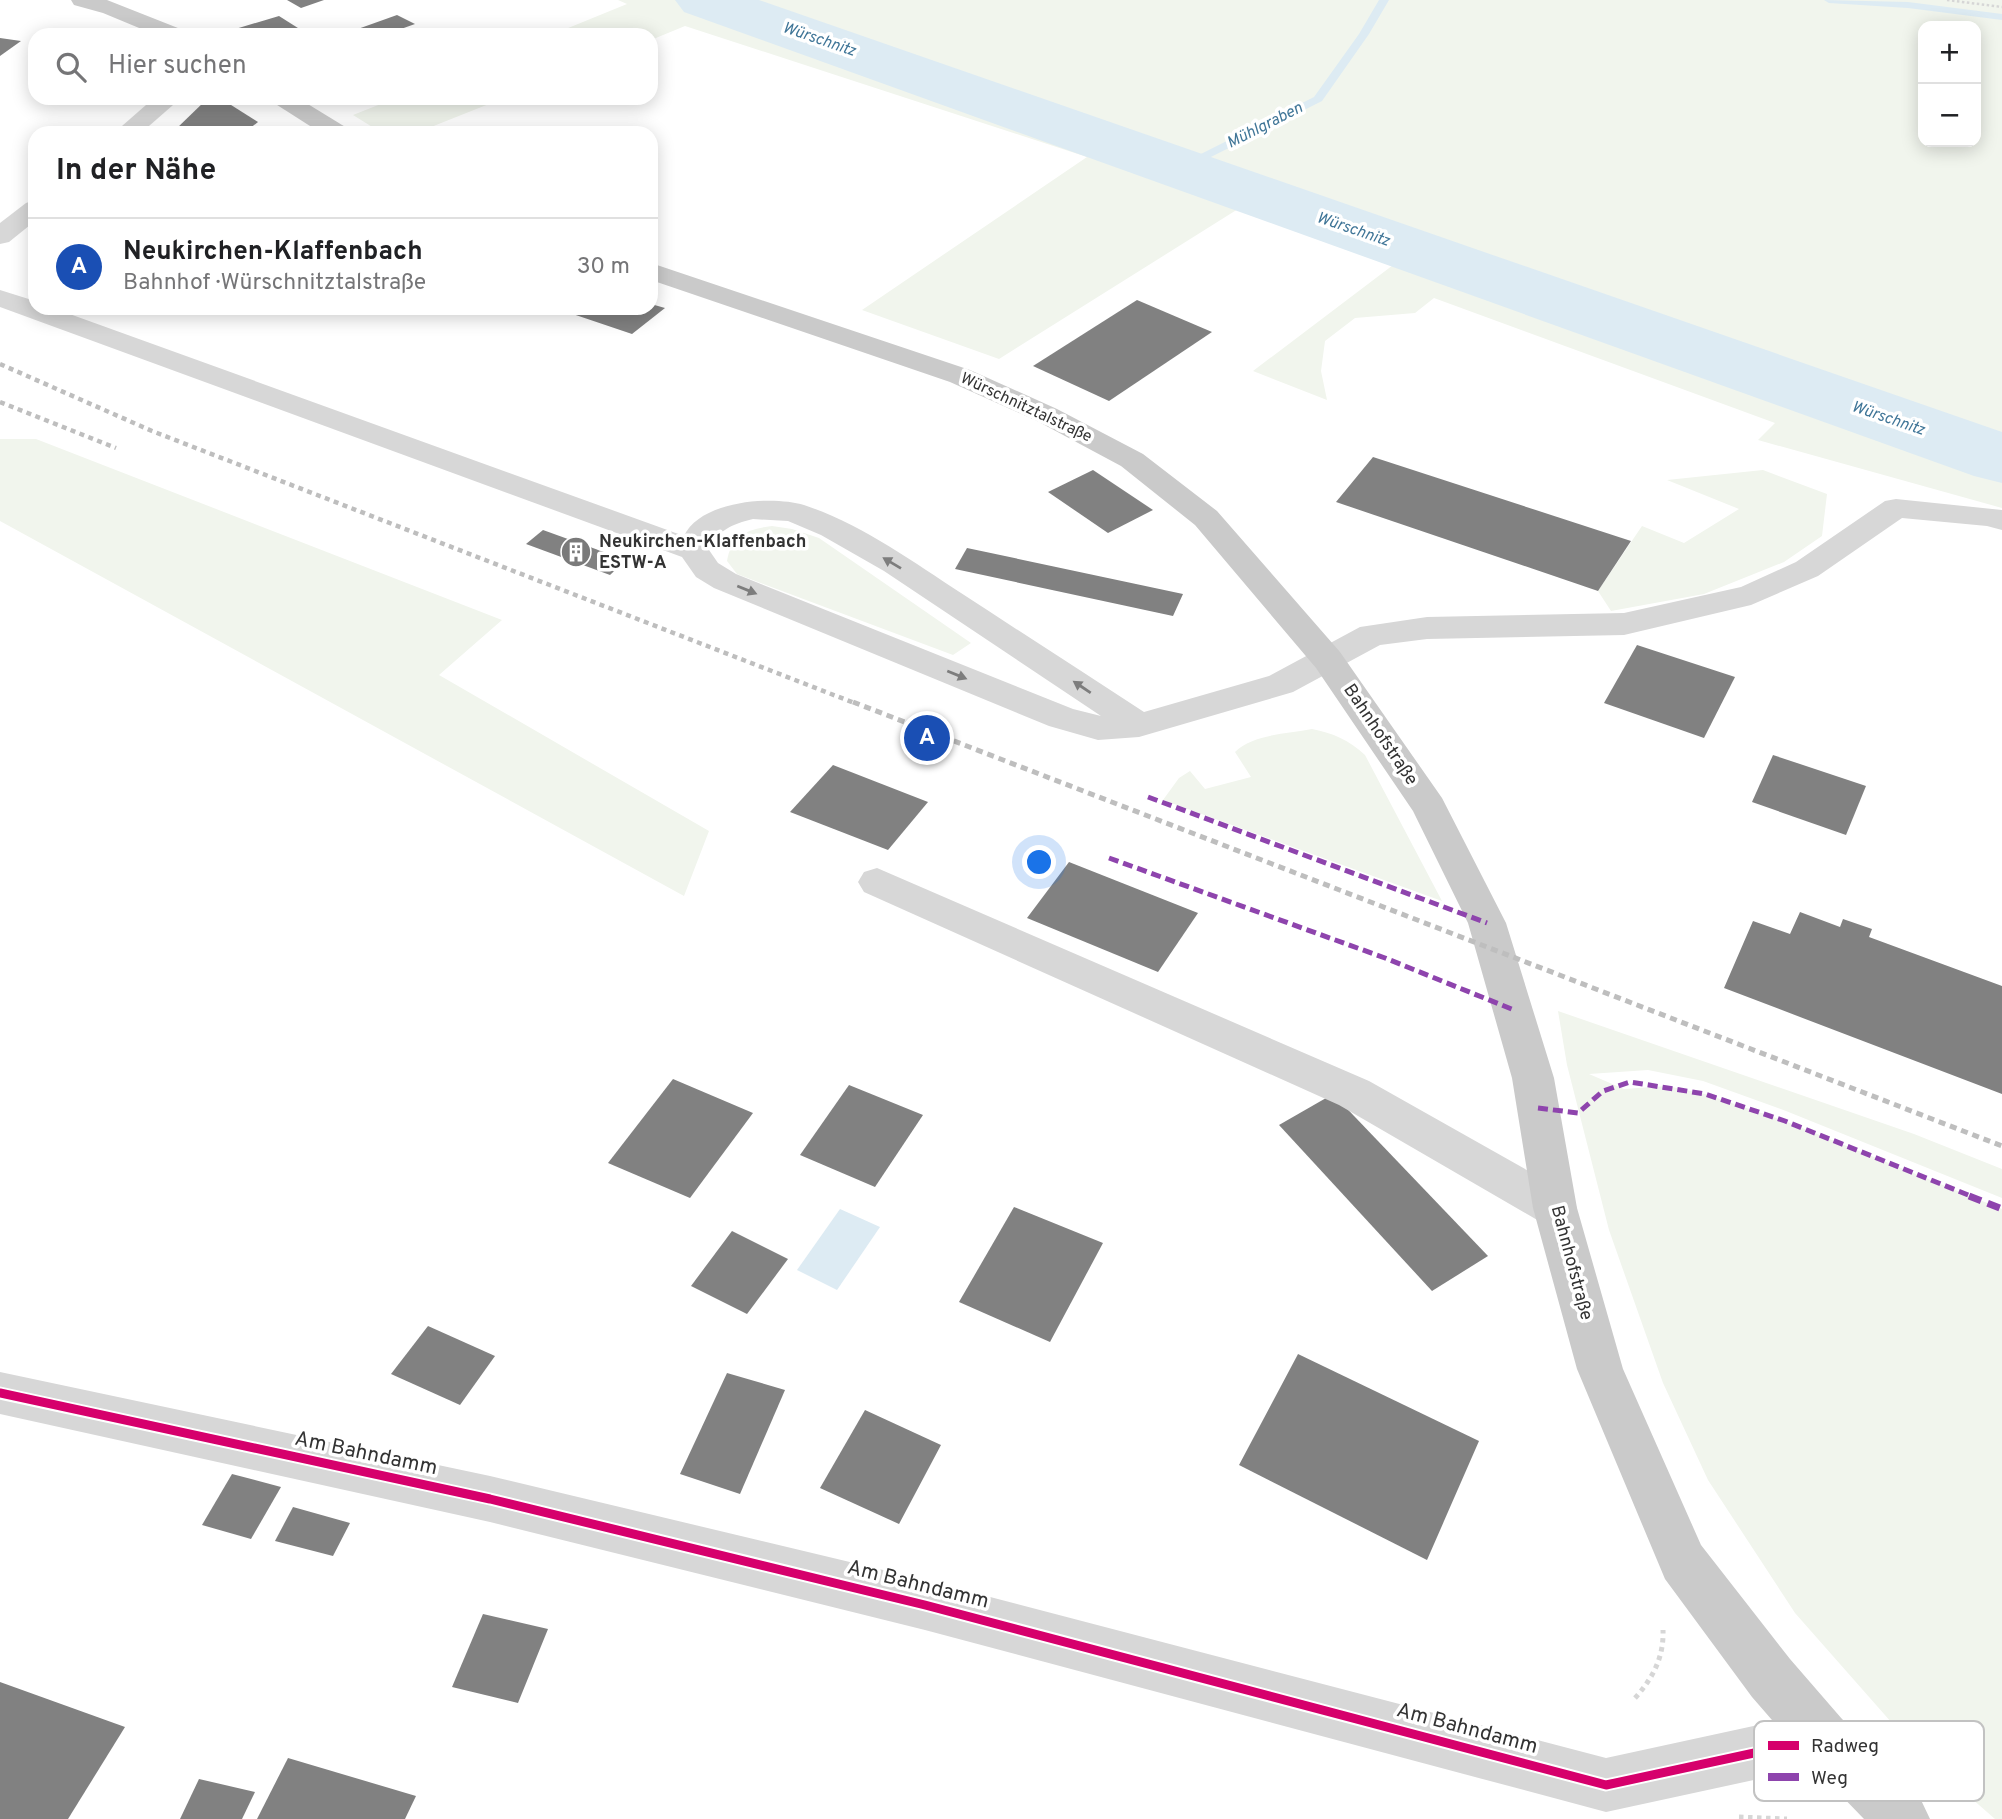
<!DOCTYPE html>
<html lang="de">
<meta charset="utf-8">
<style>
:root{--surface:#fff;--page:#f6f6f6;--text:#202124;--muted:#757577;--line:#e0e0e0;--accent:#d93025}
body{margin:0;font-family:Overpass,sans-serif;background:var(--page);color:var(--text)}
.controls{position:absolute;right:21px;top:21px;display:grid;overflow:hidden;border-radius:14px;box-shadow:0 4px 18px #0003}
.controls button{width:63px;height:63px;display:grid;place-items:center;padding:0;border:0;border-bottom:2px solid var(--line);background:var(--surface);color:var(--text);font:35px sans-serif}
.you{position:absolute;left:1040px;top:863px;width:24px;height:24px;margin:-18px;border:5px solid #fff;border-radius:50%;background:#1a73e8;box-shadow:0 0 0 10px #1a73e833}
.badge{display:grid;place-items:center;width:46px;height:46px;border-radius:50%;background:var(--accent);color:#fff;font-size:23px;font-weight:700}
.pin{position:absolute;translate:-50% -50%;border:4px solid #fff;box-shadow:0 2px 7px #0006}
.list{margin:0;padding:0;list-style:none}
h2{display:flex;justify-content:space-between;align-items:center;height:91px;margin:0;padding:0 28px;font-size:30px}
h2 small{font-size:23px;font-weight:400;color:var(--muted)}
.list li{display:grid;grid-template-columns:46px 1fr auto;gap:21px;align-items:center;box-sizing:border-box;height:98px;padding:0 28px;border-top:2px solid var(--line)}
.list b{display:block;font-size:26px;white-space:nowrap}
.list p{margin:0;font-size:23px;white-space:nowrap;color:var(--muted)}
.list em{font-size:23px;font-style:normal;color:var(--muted)}
.icon{flex:none;width:38px;height:38px;fill:none;stroke:currentColor;stroke-width:2;stroke-linecap:round;stroke-linejoin:round}
.map{position:relative;flex:none;width:2002px;height:1819px;overflow:hidden}
.search{position:absolute;background:var(--surface);box-shadow:0 4px 18px #0003;left:28px;top:28px;width:630px;height:77px;display:flex;align-items:center;gap:18px;box-sizing:border-box;padding:0 24px;border-radius:21px;color:var(--muted);font-size:26px}
.panel{position:absolute;background:var(--surface);box-shadow:0 4px 18px #0003;left:28px;top:126px;width:630px;height:189px;border-radius:21px}
.map>svg:first-child{display:block}
</style>
<div class="map">
<svg width="2002" height="1819" viewBox="0 0 2002 1819">
<rect width="100%" height="100%" fill="#fff"/>
<!-- green -->
<g fill="#f1f5ed" fill-rule="evenodd">
<path d="M618,0H2002V508L1758,440L1775,423L1434,298L1415,313L1355,318L1325,341L1321,371L1327,400L1253,371L1401,259L1246,204L999,359L862,310L1087,157L685,26L651,40V35H551L627,4ZM1923,26H1976V142H1923Z"/>
<path d="M396,98H504L416,133H382L353,115Z"/>
<path d="M0,439H36L502,620L439,675L709,831L684,896L0,521Z"/>
<path d="M1763,470L1827,494L1822,536L1784,562L1704,594L1611,611L1598,591L1642,526L1684,543L1739,509L1667,480Z"/>
<path d="M772,526L792,529L819,538L971,643L953,655L737,574L727,561C731,535 748,529 772,526Z"/>
<path d="M1312,729C1333,733 1349,740 1365,755L1442,901L1163,800L1179,778L1190,771L1205,789L1251,777L1235,752C1253,734 1287,734 1312,729Z"/>
<path d="M1558,1011L1914,1134L2002,1169V1198L1786,1111L1703,1081L1648,1070L1589,1074L1624,1089L1667,1086L1705,1094L1785,1121L2002,1209V1819H1995L1914,1748L1795,1613L1708,1480L1663,1383L1609,1230L1567,1065Z"/>
</g>
<!-- water -->
<path fill="#ddebf3" d="M840,1209L880,1227L837,1290L797,1270Z"/>
<g fill="none" stroke-linecap="round" stroke-linejoin="round">
<!-- stream -->
<g fill="#ddebf3" fill-rule="evenodd">
<path d="M1379,0H1389L1369,34L1322,101L1185,170H1177V166L1314,97L1359,34Z"/>
<path d="M1824,0L1908,2L2002,14V20L1908,8L1829,3Z"/>
</g>
<!-- river -->
<path fill="#ddebf3" fill-rule="evenodd" d="M675,0H759L2002,432V483L1974,476L684,12Z"/>
</g>
<!-- building -->
<g fill="#818181">
<path d="M287,0H324L301,8Z"/>
<path d="M397,15L415,24L384,35H364L355,30Z"/>
<path d="M279,16L309,35H240L232,30Z"/>
<path d="M0,38L21,41L0,56Z"/>
<path d="M208,98H220L258,122L244,133H190L175,130Z"/>
<path d="M1137,300L1212,332L1109,401L1033,366Z"/>
<path d="M651,304L665,308L632,334L555,308H651Z"/>
<path d="M1373,457L1631,541L1598,591L1336,502Z"/>
<path d="M1093,470L1153,510L1108,533L1048,492Z"/>
<path d="M543,530L626,560L610,575L526,544Z"/>
<path d="M967,548L1183,594L1173,616L955,569Z"/>
<path d="M1637,645L1735,677L1704,738L1604,703Z"/>
<path d="M1773,755L1866,786L1846,835L1752,802Z"/>
<path d="M833,765L928,802L888,850L790,812Z"/>
<path d="M1069,862L1198,913L1158,972L1027,918Z"/>
<path d="M1800,912L1840,927L1843,919L1872,929L1869,937L2002,986V1094L1724,988L1753,921L1790,934Z"/>
<path d="M673,1079L753,1113L690,1198L608,1163Z"/>
<path d="M849,1085L923,1115L875,1187L800,1155Z"/>
<path d="M1333,1094L1488,1256L1432,1291L1279,1125Z"/>
<path d="M1014,1207L1103,1243L1050,1342L959,1302Z"/>
<path d="M732,1231L788,1259L747,1314L691,1286Z"/>
<path d="M428,1326L495,1356L460,1405L391,1374Z"/>
<path d="M1298,1354L1479,1441L1427,1560L1239,1465Z"/>
<path d="M727,1373L785,1390L740,1494L680,1474Z"/>
<path d="M865,1410L941,1445L899,1524L820,1488Z"/>
<path d="M232,1474L281,1487L251,1539L202,1525Z"/>
<path d="M293,1507L350,1523L333,1556L275,1541Z"/>
<path d="M483,1614L548,1629L518,1703L452,1687Z"/>
<path d="M0,1682L125,1727L68,1819H0Z"/>
<path d="M288,1758L416,1796L405,1819H257Z"/>
<path d="M199,1779L255,1792L242,1819H180Z"/>
</g>
<g fill="none" stroke-linecap="round" stroke-linejoin="round">
<!-- path-far1 -->
<path stroke="#d6d6d6" stroke-width="2.5" stroke-dasharray="2.5 2.5" stroke-linecap="butt" d="M1947,0L2002,7"/>
<!-- path -->
<g stroke="#d6d6d6" stroke-width="5" stroke-dasharray="4.5 4.5" stroke-linecap="butt">
<path d="M1635,1698C1653,1678 1664,1657 1663,1630"/>
<path d="M1739,1817L1787,1819"/>
</g>
<!-- minor -->
<g fill="#d7d7d7" fill-rule="evenodd">
<path d="M154,98H181L141,133H114Z"/>
<path d="M35,200V221L9,242L0,244V223L26,203Z"/>
<path d="M0,290L35,301V308H53L684,536C700,501 771,495 804,505C861,524 912,561 961,593C1022,633 1083,672 1144,712L1269,676L1360,627L1427,617L1624,613L1741,587L1796,562L1885,501L1896,499L2002,510V530L1987,526L1902,518L1818,576L1751,605L1624,635L1427,639L1380,645L1293,692L1139,737L1098,740L1049,726L714,588L696,577L682,557L0,307ZM753,519L788,521L821,535L884,571L1101,716L1073,709L736,574L718,563L709,550C718,530 732,524 753,519Z"/>
<path d="M877,868L1369,1081L1571,1195L1577,1208L1571,1221L1555,1226L1539,1221L1339,1105L864,892L858,882L864,872Z"/>
<path d="M0,1372L490,1476L925,1580L1606,1758L1823,1711L1842,1719L1850,1738L1842,1757L1823,1765L1606,1812L925,1630L490,1522L0,1414Z"/>
</g>
<!-- major -->
<g fill="#cacaca" fill-rule="evenodd">
<path d="M71,0H107L183,30L186,35H156L103,13L74,5Z"/>
<path d="M270,98H298L347,128L350,133H321L274,103Z"/>
<path d="M651,263L970,370L1057,409L1143,454L1217,511L1340,652L1442,798L1506,923L1554,1078L1577,1208L1623,1369L1701,1545L1790,1659L1842,1719L1921,1800L1930,1819H1864L1804,1757L1752,1697L1665,1579L1577,1369L1533,1208L1512,1078L1468,923L1413,811L1316,668L1195,525L1121,466L1037,421L950,382L651,280Z"/>
</g>
<!-- rail-far1 -->
<g stroke="#bebebe" stroke-width="4.5" stroke-dasharray="5 4.5" stroke-linecap="butt">
<path d="M0,364L152,431L857,704"/>
<path d="M0,402L116,448"/>
</g>
<!-- rail -->
<path stroke="#bebebe" stroke-width="5" stroke-dasharray="7 5" stroke-linecap="butt" d="M853,702L2002,1146"/>
<!-- quiet-far1 -->
<g stroke="#8e44ad" stroke-width="5" stroke-dasharray="10 5" stroke-linecap="butt">
<path d="M1148,797L1487,923"/>
<path d="M1109,858L1385,958L1514,1010"/>
<path d="M1538,1108L1578,1113L1603,1091L1630,1082L1705,1094L1785,1121L1973,1197"/>
</g>
<!-- quiet -->
<path stroke="#8e44ad" stroke-width="7" stroke-dasharray="13 7" stroke-linecap="butt" d="M1969,1196L2002,1209"/>
<!-- cycleway casing -->
<g stroke="#fff" stroke-width="13">
<path id="cycleway" d="M0,1393L490,1499L925,1605L1606,1785L1823,1738"/>
</g>
<!-- cycleway -->
<use href="#cycleway" stroke="#d6006c" stroke-width="9"/>
</g>
<!-- one-way arrows -->
<defs><path id="oneway-solid" d="M-6-.8H1V-3.2L6.5 0L1 3.2V.8H-6Z" transform="scale(1.75)"/></defs>
<g fill="#7d7d7d">
<use href="#oneway-solid" transform="translate(892 563) rotate(-149)"/>
<use href="#oneway-solid" transform="translate(747 590) rotate(22)"/>
<use href="#oneway-solid" transform="translate(957 675) rotate(22)"/>
<use href="#oneway-solid" transform="translate(1082 687) rotate(-146)"/>
</g>
<!-- icons -->
<defs>
<g id="building-disc" transform="scale(1.575)"><circle r="9.5" fill="#7a7a7a" stroke="#fff"/><path d="M-4-6H4V6H1V3H-1V6H-4ZM-2.5-4.3h1.7v1.8h-1.7ZM.8-4.3h1.7v1.8H.8ZM-2.5-1h1.7V.8h-1.7ZM.8-1h1.7V.8H.8Z" fill="#fff"/></g>
</defs>
<g fill-rule="evenodd">
<use href="#building-disc" x="576" y="552"/>
</g>
<g text-anchor="middle" dominant-baseline="central" stroke-width="7" stroke-linejoin="round" paint-order="stroke">
<!-- far-water labels -->
<g font-size="16" font-style="italic" fill="#3f7597" stroke="#fff">
<text transform="translate(819 40) rotate(19)">Würschnitz</text>
<text transform="translate(1265 126) rotate(-27)">Mühlgraben</text>
<text transform="translate(1353 230) rotate(19)">Würschnitz</text>
<text transform="translate(1888 419) rotate(19)">Würschnitz</text>
</g>
<!-- far-street labels -->
<g font-size="16" fill="#333" stroke="#fff">
<text transform="translate(1026 408) rotate(25)">Würschnitztalstraße</text>
</g>
<!-- poi labels -->
<g font-size="18" font-weight="bold" fill="#333" stroke="#fff" text-anchor="start">
<text x="599" y="542">Neukirchen-Klaffenbach<tspan x="599" dy="21">ESTW-A</tspan></text>
</g>
<!-- street labels -->
<g font-size="18" fill="#333" stroke="#fff">
<text transform="translate(1380 735) rotate(56)">Bahnhofstraße</text>
<text transform="translate(1571 1263) rotate(75)">Bahnhofstraße</text>
</g>
<!-- near-street labels -->
<g font-size="21" fill="#333" stroke="#fff">
<text transform="translate(366 1454) rotate(12)">Am Bahndamm</text>
<text transform="translate(918 1585) rotate(14)">Am Bahndamm</text>
<text transform="translate(1467 1729) rotate(15)">Am Bahndamm</text>
</g>
</g>
<!-- legend -->
<rect x="1754" y="1721" width="230" height="80" rx="10" fill="#fff" stroke="#c2c2c2" stroke-width="2"/>
<rect x="1768" y="1741" width="31" height="9" fill="#d6006c"/>
<rect x="1768" y="1773" width="31" height="8" fill="#8e44ad"/>
<g font-size="19" fill="#333">
<text x="1811" y="1752">Radweg</text>
<text x="1811" y="1784">Weg</text>
</g>
</svg>
<div class="controls">
<button>+</button>
<button>−</button>
</div>
<div class="you"></div>
<div class="pin badge" style="left:927px;top:738px;background:#1a4fb4">A</div>
<div class="search"><svg class="icon" aria-label="search" viewBox="0 0 24 24"><circle cx="10" cy="10" r="6"/><path d="M15 15l6 6"/></svg>Hier suchen</div>
<section class="panel">
<h2>In der Nähe<small></small></h2>
<ul class="list">
<li><span class="badge" style="background:#1a4fb4">A</span><div><b>Neukirchen-Klaffenbach</b><p>Bahnhof · Würschnitztalstraße</p></div><em>30 m</em></li>
</ul>
</section>
</div>
